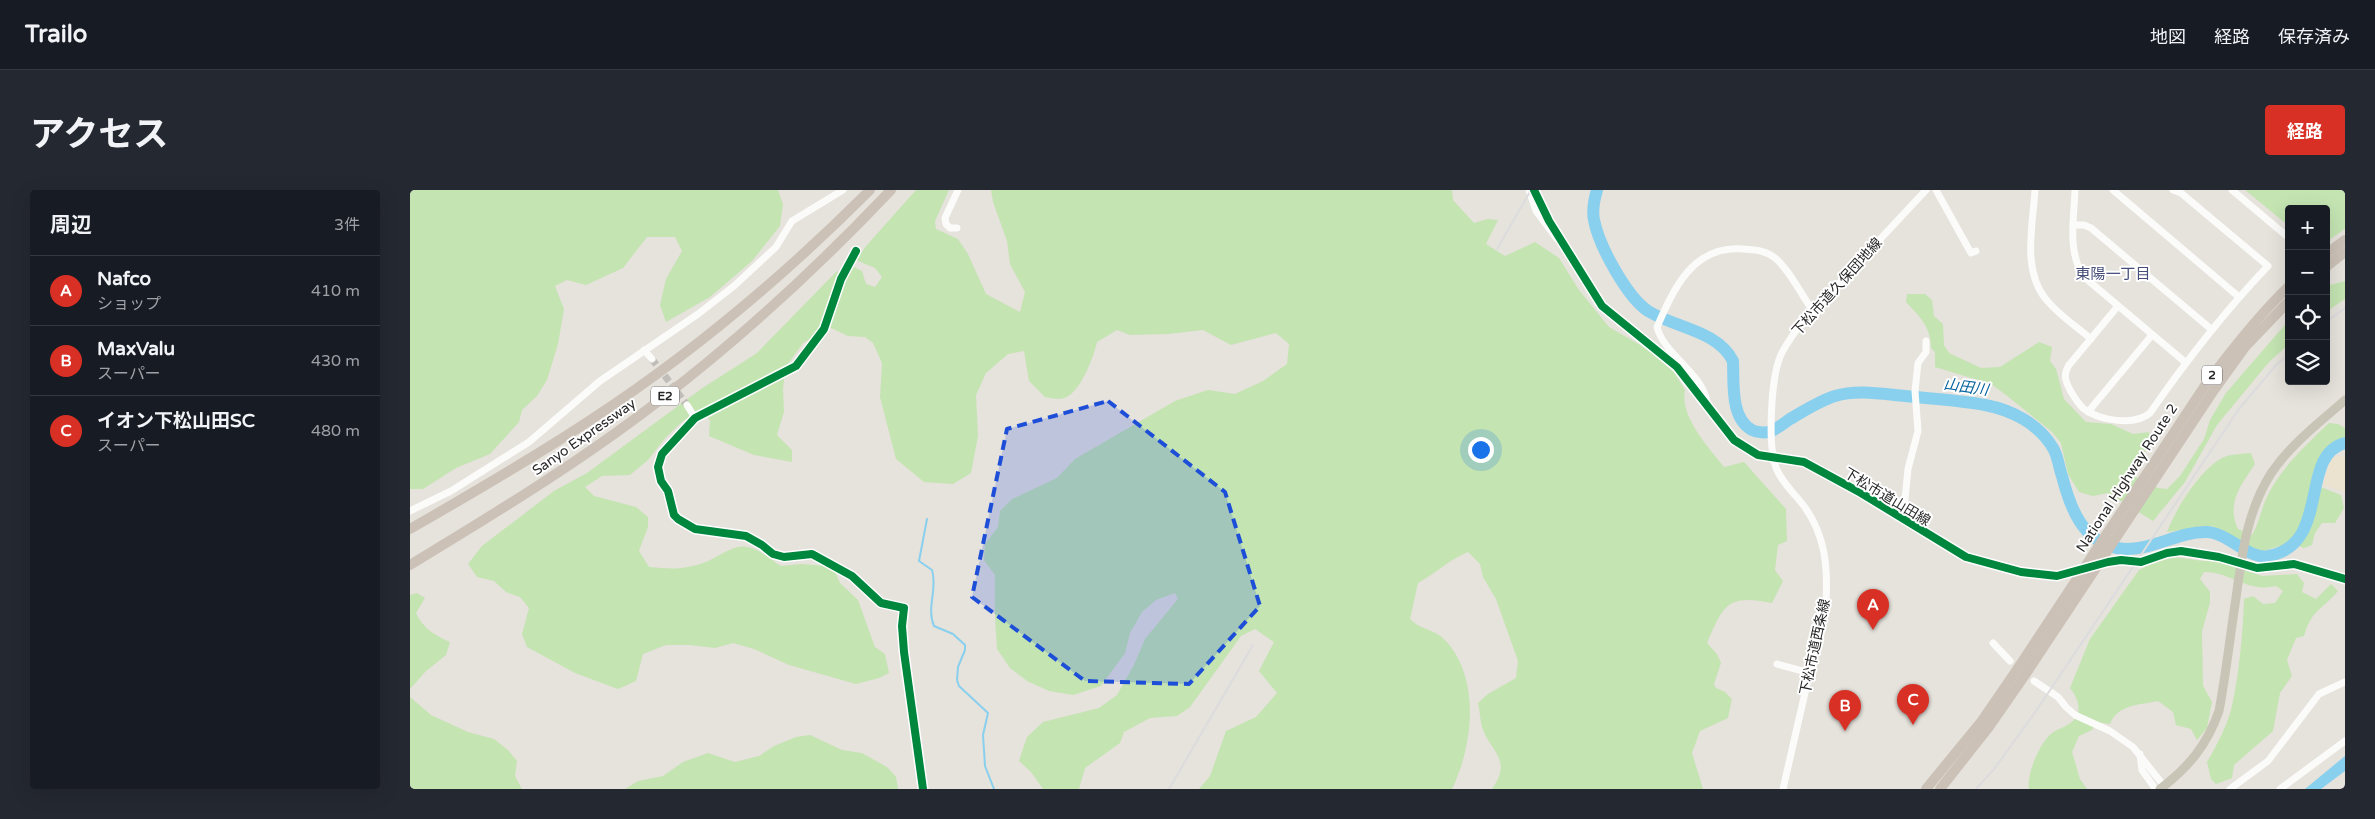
<!DOCTYPE html>
<html lang="ja">
<meta charset="utf-8">
<style>
:root{--surface:#171b24;--page:#242831;--text:#f1f3f6;--muted:#9ea1a6;--line:#363941;--accent:#d93025}
body{margin:0;font-family:"Varela Round","Noto Sans JP",sans-serif;background:var(--page);color:var(--text)}
.controls{position:absolute;right:15px;top:15px;display:grid;overflow:hidden;border-radius:5px;box-shadow:0 5px 20px #0002}
.controls button{width:45px;height:45px;display:grid;place-items:center;padding:0;border:0;border-bottom:1px solid var(--line);background:var(--surface);color:var(--text);font:25px sans-serif}
.you{position:absolute;left:1070px;top:259px;width:18px;height:18px;margin:-12px;border:4px solid #fff;border-radius:50%;background:#1a73e8;box-shadow:0 0 0 8px #1a73e833}
.badge{display:grid;place-items:center;width:32px;height:32px;border-radius:50%;background:var(--accent);color:#fff;font-size:16px;font-weight:700}
.pin{position:absolute;translate:-50% -41px;filter:drop-shadow(0 1px 2px #0008)}
.pin::after{content:'';position:absolute;top:26px;width:18px;height:15px;background:inherit;clip-path:polygon(0 0,100% 0,50% 100%)}
.list{margin:0;padding:0;list-style:none}
h2{display:flex;justify-content:space-between;align-items:center;height:65px;margin:0;padding:0 20px;font-size:21px}
h2 small{font-size:16px;font-weight:400;color:var(--muted)}
.list li{display:grid;grid-template-columns:32px 1fr auto;gap:15px;align-items:center;box-sizing:border-box;height:70px;padding:0 20px;border-top:1px solid var(--line)}
.list b{display:block;font-size:19px;white-space:nowrap}
.list p{margin:0;font-size:16px;white-space:nowrap;color:var(--muted)}
.list em{font-size:16px;font-style:normal;color:var(--muted)}
.icon{flex:none;width:28px;height:28px;fill:none;stroke:currentColor;stroke-width:2;stroke-linecap:round;stroke-linejoin:round}
.map{position:relative;flex:none;width:1935px;height:599px;overflow:hidden;border-radius:5px}
header{display:flex;align-items:center;gap:30px;box-sizing:border-box;height:70px;padding:0 25px;background:var(--surface);border-bottom:1px solid var(--line)}
header strong{font-size:24px}
nav{display:flex;gap:28px;margin-inline-start:auto;font-size:18px}
.intro{display:flex;align-items:center;justify-content:space-between;box-sizing:border-box;height:120px;padding:0 30px}
h1{margin:0;font-size:35px}
.button{padding:12px 22px;border-radius:5px;background:var(--accent);color:#fff;font-size:18px;font-weight:700}
main{display:flex;gap:30px;padding:0 30px}
aside{flex:1;background:var(--surface);border-radius:5px;box-shadow:0 5px 20px #0002}
.map>svg:first-child{display:block}
</style>
<header>
<strong>Trailo</strong>
<nav><a>地図</a><a>経路</a><a>保存済み</a></nav>
</header>
<div class="intro"><h1>アクセス</h1><a class="button">経路</a></div>
<main>
<aside>
<h2>周辺<small>3件</small></h2>
<ul class="list">
<li><span class="badge">A</span><div><b>Nafco</b><p>ショップ</p></div><em>410 m</em></li>
<li><span class="badge">B</span><div><b>MaxValu</b><p>スーパー</p></div><em>430 m</em></li>
<li><span class="badge">C</span><div><b>イオン下松山田SC</b><p>スーパー</p></div><em>480 m</em></li>
</ul>
</aside>
<div class="map">
<svg width="1935" height="599" viewBox="0 0 1935 599">
<rect width="100%" height="100%" fill="#e6e2dc"/>
<!-- education -->
<path fill="#ebe2cf" d="M1924,265L1935,267V302L1913,295L1919,271Z"/>
<!-- green -->
<g fill="#c4e4b2">
<path d="M0,0H368L373,14L370,36L342,71L300,107L256,132L250,115L256,89L272,61L265,47H237L213,78L176,95L157,90L145,96L154,119L148,154L137,190L127,206L112,220L109,232L80,264L46,278L13,299H0Z"/>
<path d="M506,0H539L525,31L526,39L548,49L558,64L576,104L610,122L615,102L600,74L597,51L583,12L581,0H1042L1043,10L1064,33L1078,29L1088,30L1076,54L1095,66L1125,52L1149,68L1169,100L1199,137L1237,159L1264,182L1275,200C1269,226 1299,258 1314,277L1334,272L1376,319L1377,351L1368,355L1365,380L1373,391L1362,413C1317,404 1314,414 1297,453L1307,464L1311,473L1304,494L1306,498L1315,502L1322,509L1318,528L1290,541L1282,563L1293,599H1082C1103,569 1081,563 1072,537C1070,530 1070,521 1068,513L1078,504L1106,488L1108,471L1086,409L1073,387L1070,374L1058,362C1040,369 1026,383 1008,393L1000,429C1010,440 1025,439 1035,450C1071,488 1063,556 1042,599H789L800,586L816,541L846,527L867,503L849,481L864,452L845,439L831,446L780,517L767,526L740,528L714,542L710,553L675,578L669,599H633L621,582L609,571L617,547L633,532L689,518L707,505L724,475L735,449L768,409L765,403L746,410L732,422L720,443L715,463L691,496L663,505L639,501L617,491L600,478L587,459L585,427V385L574,370L575,354L588,337L590,321L602,309L647,288L665,269L765,211L798,200L825,204L853,191L877,174L879,154L866,143L821,155L793,140L759,144L720,145L707,140L687,152C684,166 670,204 654,208C649,210 640,208 635,207L619,191L614,161L598,164L576,183L566,205L568,246L561,283L543,294L514,292L486,269L470,207L472,173L463,153L455,147L438,146L419,137L393,153L375,178L373,200L374,222L367,245L382,260V272L344,265L299,246L300,230L289,221L272,232L256,247L238,270L220,285L192,286L175,297L184,306L226,317L238,327V337L229,361L239,377C261,379 272,380 293,373C307,369 322,354 337,357C350,359 360,369 371,376L392,374L415,376L425,382L430,393L448,410L465,457L475,464L479,483L469,488L446,494L379,475L344,459L323,453L305,458L280,455H256L233,464L226,491L208,499L165,483L117,457L112,444L119,418L110,407L96,402L84,391L67,387L58,374L72,356L144,301L177,283L291,199L347,163L426,82L444,77L452,81L456,94L465,97L472,87L465,78L446,70L457,55Z"/>
<path d="M1835,0H1935V39L1916,52V19H1879V36Z"/>
<path d="M1935,91V109L1916,122V96Z"/>
<path d="M1497,104H1515L1522,110L1524,126L1533,134L1534,155L1539,163L1571,178L1590,177L1629,152L1642,157L1640,171L1646,179L1654,209L1676,232L1701,234L1723,244L1739,242L1742,251L1726,275L1724,286L1748,298L1757,299L1770,286L1794,249L1800,230L1816,203L1879,130V154L1859,172L1807,235L1775,292L1743,331L1698,303L1683,306L1669,302L1658,284L1651,253L1642,242L1596,205L1581,194L1525,177V162L1521,158C1521,137 1510,127 1496,112Z"/>
<path d="M1919,233L1928,234L1935,238V251C1916,257 1910,277 1903,294L1931,305L1934,318L1925,333H1912L1905,343L1902,355L1894,358L1880,353L1853,361L1840,358L1817,343L1802,336L1757,342C1765,320 1793,274 1817,266C1824,264 1833,264 1841,263L1845,274C1831,295 1816,313 1828,339L1842,345C1850,332 1851,318 1858,305C1870,279 1898,253 1919,233Z"/>
<path d="M1765,367L1793,371L1804,369L1852,386L1887,384L1894,393L1892,402L1906,409L1921,394L1928,401C1913,419 1901,420 1894,446L1886,448L1877,470L1882,486L1870,503L1863,541L1824,575L1822,588L1806,594L1801,589L1797,572C1807,555 1817,536 1822,516C1829,484 1833,442 1834,409L1843,406L1853,414L1865,413L1873,401L1866,396C1836,403 1820,381 1794,382L1790,389L1800,402V413L1792,441L1793,496L1802,512L1797,538L1787,550L1781,539L1766,535L1763,522L1748,511C1730,515 1708,514 1700,534L1687,532L1682,540L1669,546L1662,562L1670,589L1677,599H1619C1616,585 1630,552 1642,543C1647,539 1653,538 1659,534C1674,525 1669,509 1660,498L1680,449L1729,380L1745,372Z"/>
<path d="M7,403L15,408L6,423C13,439 25,445 40,452L36,465L16,481L0,499V405Z"/>
<path d="M0,507L21,525L58,542L84,549L98,560L107,571L105,586L112,599H0Z"/>
<path d="M400,545L432,560L452,563L477,577L486,587L488,599H215L228,591L253,586L273,572L298,563L325,572L349,566L364,556L386,547Z"/>
</g>
<!-- water -->
<path fill="#89d0ee" d="M1935,566V581L1911,599H1895Z"/>
<g fill="none" stroke-linecap="round" stroke-linejoin="round">
<!-- stream -->
<path stroke="#89d0ee" stroke-width="2" d="M517,329L509,371L522,380C528,398 516,418 524,436L543,444L555,455V460L548,477L547,490L549,496L578,523L573,545L575,576L584,599"/>
<!-- river -->
<path stroke="#89d0ee" stroke-width="12" d="M1187,0C1184,10 1182,20 1184,30C1189,56 1217,107 1238,121C1265,138 1307,140 1323,171C1324,193 1320,228 1342,240C1346,242 1354,243 1358,242C1365,241 1374,233 1380,229C1394,221 1409,211 1425,206C1447,199 1473,204 1495,206C1522,209 1548,210 1575,215C1602,220 1629,234 1643,258C1648,266 1649,278 1652,286C1660,317 1672,351 1707,358C1738,364 1767,341 1797,342C1819,343 1839,370 1858,366C1922,355 1888,265 1935,253"/>
<!-- minor-tunnel -->
<path stroke="#c0bdb8" stroke-width="7" stroke-dasharray="7 3.5" stroke-linecap="butt" d="M242,169L277,215"/>
<!-- minor -->
<g stroke="#fbfbfa" stroke-width="7">
<path d="M1119,0L1126,21L1147,49"/>
<path d="M1124,0L1139,31L1192,116L1267,177L1319,245L1331,256L1348,265L1394,272L1451,303L1556,367L1628,385L1647,386L1674,377"/>
<path d="M1526,0L1561,63L1566,61"/>
<path d="M1625,0C1623,34 1612,79 1635,108C1647,124 1666,136 1681,149"/>
<path d="M1665,0C1664,29 1657,62 1674,87L1775,172"/>
<path d="M1703,0L1829,107"/>
<path d="M1822,0L1879,48"/>
<path d="M1664,35H1674L1681,38L1801,139"/>
<path d="M547,38H540L536,34L535,28L548,0"/>
<path d="M446,61L431,89L414,139L386,176L285,228L252,264L248,277L251,291L258,301L264,325L268,329L285,339L336,346L352,355L363,364L374,367L402,364L442,386L471,413L494,418L492,436L494,462L513,599"/>
<path d="M1708,116L1659,175C1653,185 1655,190 1660,200C1664,207 1668,214 1674,219C1690,231 1725,236 1740,223C1776,171 1814,122 1858,76L1771,3L1763,0"/>
<path d="M234,160L242,169"/>
<path d="M1297,213C1294,184 1254,165 1247,137C1264,98 1283,55 1333,59C1344,60 1356,60 1365,68C1379,79 1392,106 1403,121"/>
<path d="M277,215L285,228"/>
<path d="M1678,222L1742,145"/>
<path d="M0,321L41,301L119,252L190,191L288,124L324,96L366,57L382,31L433,0"/>
<path d="M1493,330L1498,279L1508,241L1505,201L1508,173L1516,162V151"/>
<path d="M1687,374L1711,370L1731,372L1757,363L1771,361L1809,367L1847,378L1884,374L1935,389"/>
<path d="M1583,453L1600,471"/>
<path d="M1367,474L1400,483"/>
<path d="M1624,491L1648,507L1656,517L1665,525L1700,541L1723,557L1754,596"/>
<path d="M1730,564L1732,580L1744,597"/>
<path d="M1373,599L1416,411C1418,376 1415,345 1394,316C1385,304 1373,294 1367,280C1357,258 1361,190 1370,167C1375,155 1383,145 1390,135L1516,0"/>
<path d="M1820,599L1858,571L1909,504L1935,492"/>
<path d="M1870,599L1935,551"/>
</g>
<!-- major -->
<path stroke="#c9c5b6" stroke-width="9" d="M1750,599C1779,577 1797,555 1809,521C1816,484 1820,446 1826,408C1832,364 1837,320 1862,282C1882,253 1909,233 1935,210"/>
<!-- highway -->
<g stroke="#cbc1b7" stroke-width="10">
<path d="M1916,64L1935,50"/>
<path d="M1916,77L1935,62"/>
<path d="M0,339C61,304 123,268 182,229C283,163 375,85 460,0"/>
<path d="M0,375C84,324 168,273 246,213C330,149 408,77 481,0"/>
<path d="M1516,599L1571,532L1606,481L1796,194C1822,159 1848,126 1879,96"/>
<path d="M1530,599L1579,537L1613,488L1804,200L1835,157L1879,111"/>
</g>
<!-- rail -->
<g stroke="#dcdcde" stroke-width="2">
<path d="M1087,59L1121,0"/>
<path d="M1916,132L1935,118"/>
<path d="M759,599L843,455"/>
<path d="M1566,599L1585,578L1626,521L1829,219L1866,175L1879,164"/>
</g>
<!-- cycleway casing -->
<g stroke="#fff" stroke-width="11">
<g id="cycleway">
<path d="M1124,0L1139,31L1192,116L1267,177L1324,250L1348,265L1394,272L1451,303L1556,367L1611,382L1647,386L1698,372L1711,370L1731,372L1757,363L1771,361L1809,367L1847,378L1884,374L1935,389"/>
<path d="M446,61L431,89L414,139L386,176L285,228L252,264L248,277L251,291L258,301L264,325L268,329L285,339L336,346L352,355L363,364L374,367L402,364L442,386L471,413L494,418L492,436L494,462L513,599"/>
</g>
</g>
<!-- cycleway -->
<use href="#cycleway" stroke="#00873e" stroke-width="8"/>
</g>
<!-- marked area -->
<path fill="#1d4ed8" fill-opacity="0.2" stroke="#1d4ed8" stroke-width="4" stroke-dasharray="10 6" stroke-linejoin="round" d="M698,211L815,302L850,416L779,494L675,491L562,407L597,239Z"/>
<g text-anchor="middle" dominant-baseline="central" stroke-width="4" stroke-linejoin="round" paint-order="stroke">
<!-- shield labels -->
<g fill="#fff" stroke="#686868" stroke-width="1">
<rect x="1792" y="175.5" width="20" height="19" rx="4"/>
<rect x="241" y="196.5" width="28" height="19" rx="4"/>
</g>
<g font-size="12" font-weight="bold" fill="#272727">
<text x="1802" y="185">2</text>
<text x="255" y="206">E2</text>
</g>
<!-- street labels -->
<g font-size="14" fill="#272727" stroke="#fff">
<text transform="translate(1427 97) rotate(-48)">下松市道久保団地線</text>
<text transform="translate(174 247) rotate(-35)">Sanyo Expressway</text>
<text transform="translate(1717 288) rotate(-57)">National Highway Route 2</text>
<text transform="translate(1477 307) rotate(31)">下松市道山田線</text>
<text transform="translate(1405 457) rotate(-78)">下松市道西条線</text>
</g>
<!-- neighbourhood labels -->
<g font-size="15" fill="#454d7a" stroke="#fff">
<text x="1703" y="84">東陽一丁目</text>
</g>
<!-- water labels -->
<g font-size="15" font-style="italic" fill="#05639e" stroke="#fff">
<text transform="translate(1556 197) rotate(8)">山田川</text>
</g>
</g>
</svg>
<div class="controls">
<button>+</button>
<button>−</button>
<button><svg class="icon" aria-label="locate" viewBox="0 0 24 24"><circle cx="12" cy="12" r="6"/><path d="M12 2v4M12 18v4M2 12h4M18 12h4"/></svg></button>
<button><svg class="icon" aria-label="layers" viewBox="0 0 24 24"><path d="M12 4l9 5-9 5-9-5zM3 14l9 5 9-5"/></svg></button>
</div>
<div class="you"></div>
<div class="pin badge" style="left:1463px;top:440px">A</div>
<div class="pin badge" style="left:1435px;top:541px">B</div>
<div class="pin badge" style="left:1503px;top:535px">C</div>
</div>
</main>
